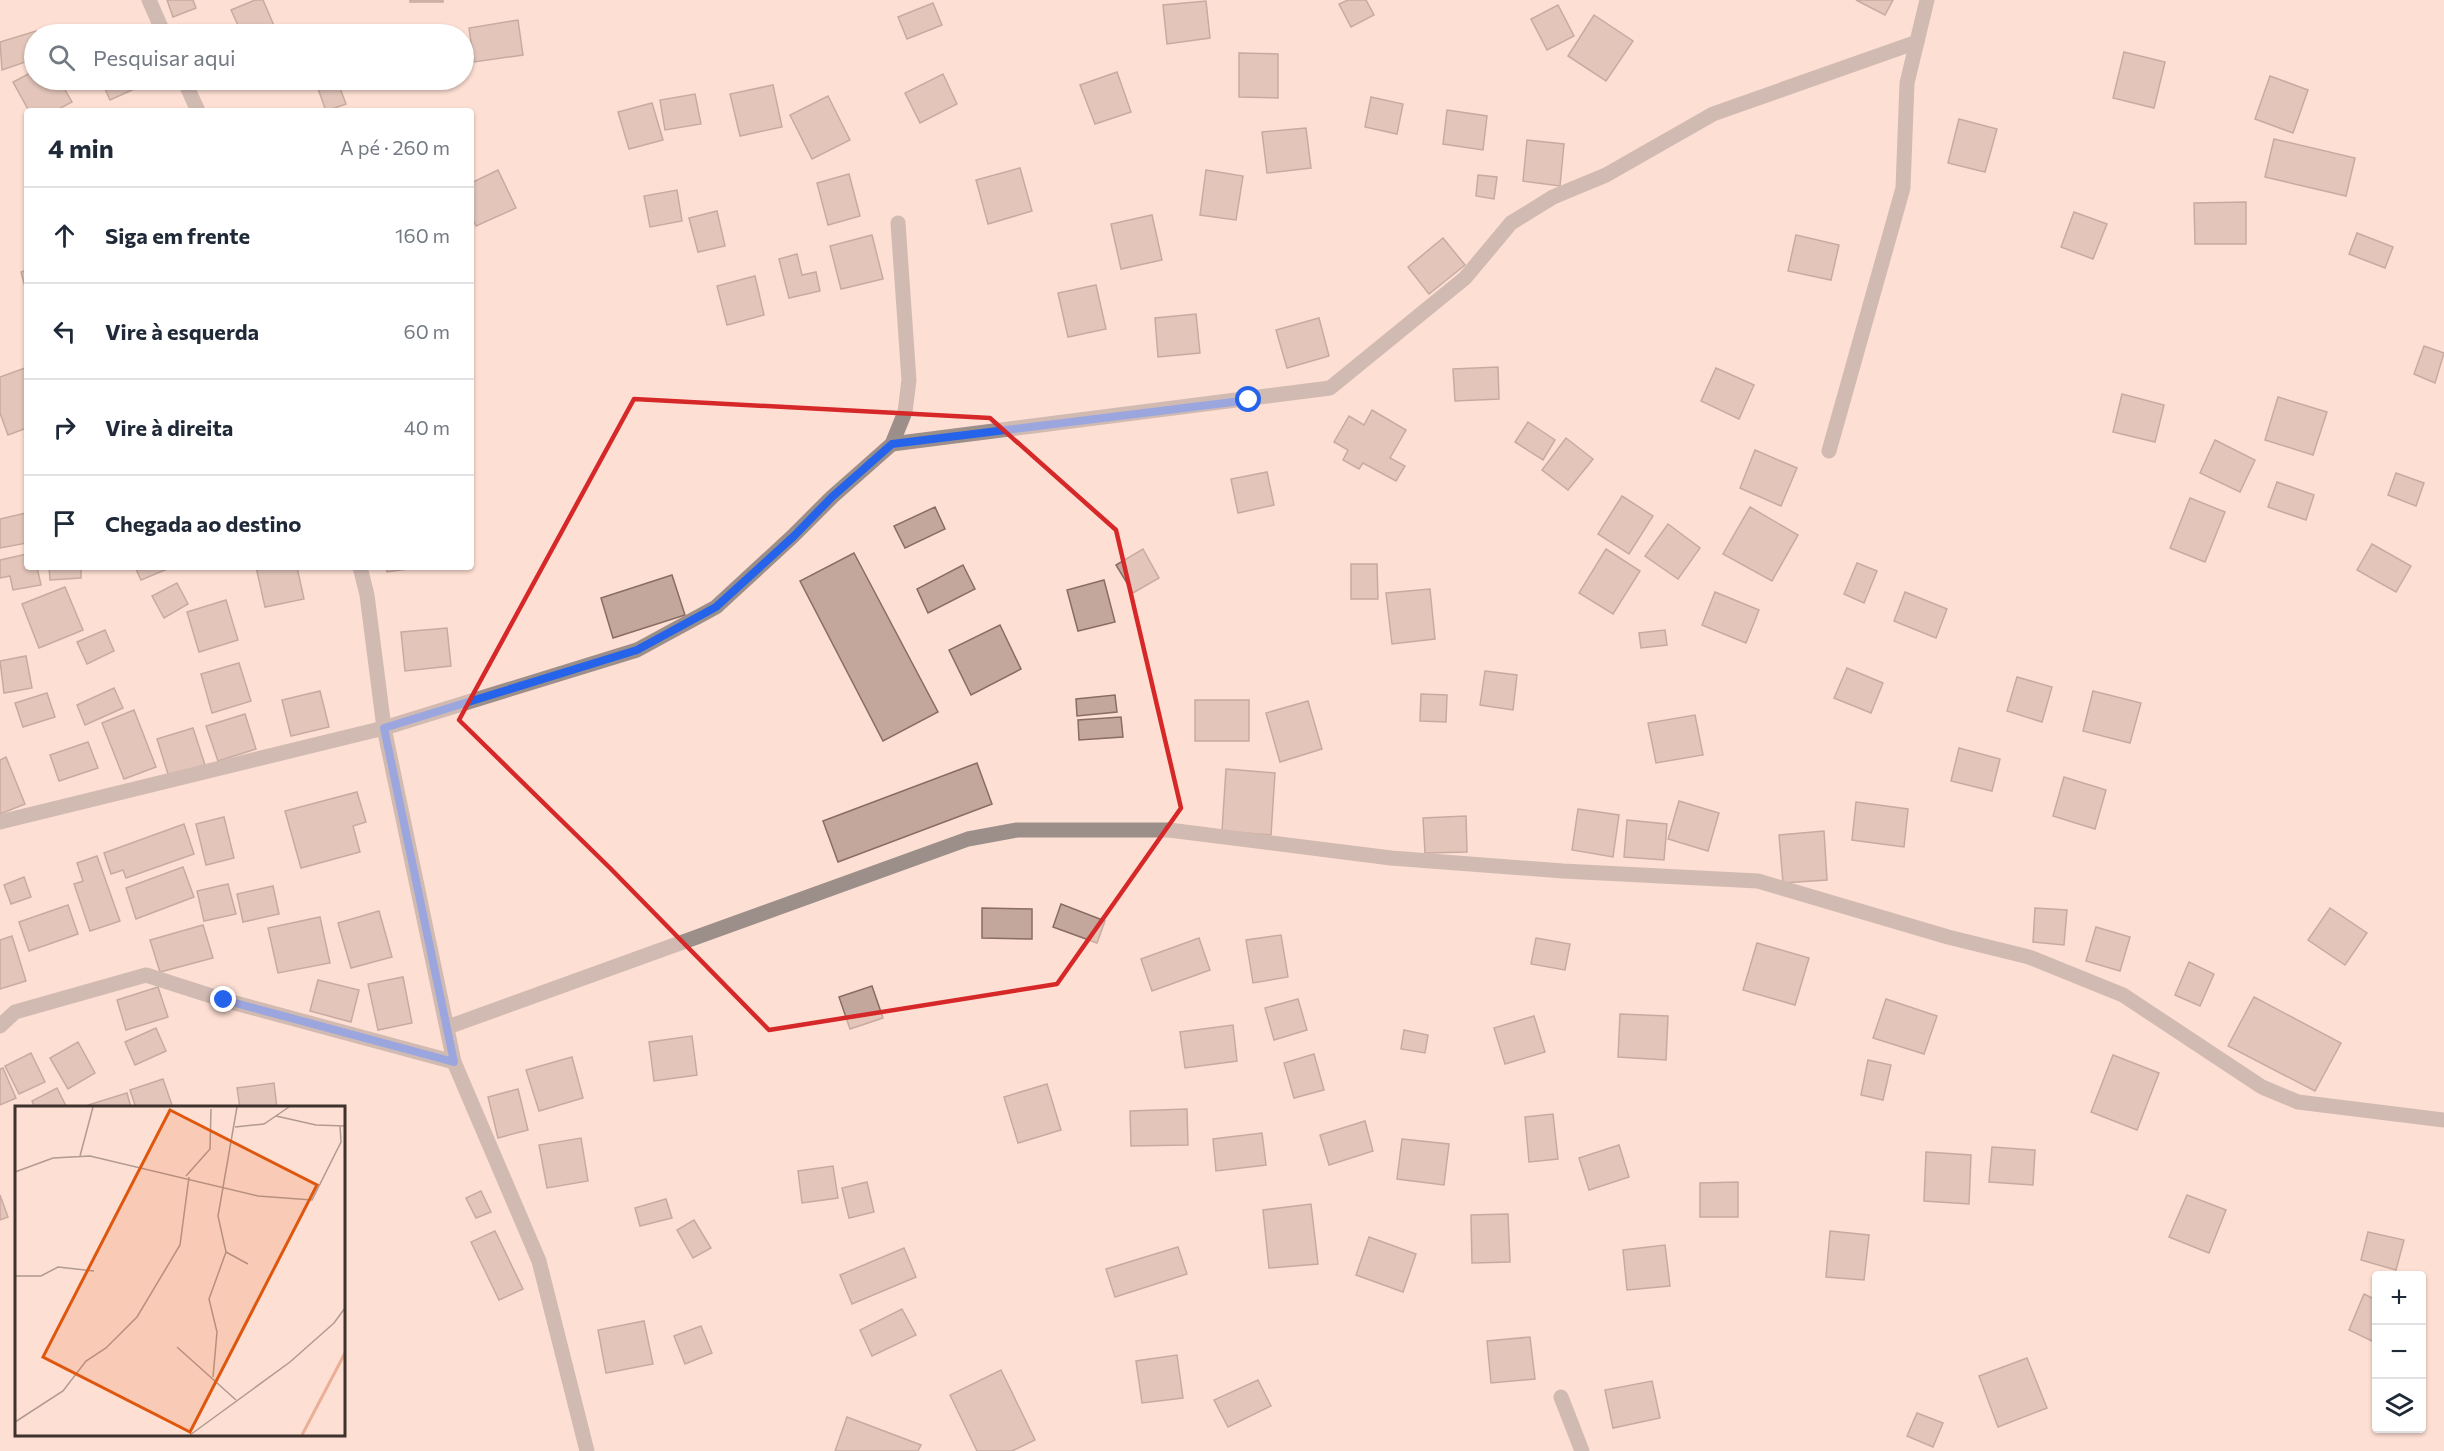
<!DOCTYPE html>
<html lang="pt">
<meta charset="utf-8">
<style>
:root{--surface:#fff;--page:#f2f2f3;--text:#1f2937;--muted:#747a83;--line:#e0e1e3}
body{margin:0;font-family:Commissioner,sans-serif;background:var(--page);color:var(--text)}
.controls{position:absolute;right:18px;bottom:18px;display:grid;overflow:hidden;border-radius:6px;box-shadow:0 2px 4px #0004}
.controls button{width:54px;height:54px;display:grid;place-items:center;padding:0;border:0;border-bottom:2px solid var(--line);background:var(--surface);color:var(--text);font:30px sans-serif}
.stop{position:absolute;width:18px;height:18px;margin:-14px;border:4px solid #2563eb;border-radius:50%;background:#fff}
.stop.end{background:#2563eb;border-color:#fff;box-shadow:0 2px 6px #0008}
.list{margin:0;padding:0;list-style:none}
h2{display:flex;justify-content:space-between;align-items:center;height:78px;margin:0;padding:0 24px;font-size:26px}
h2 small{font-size:20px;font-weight:400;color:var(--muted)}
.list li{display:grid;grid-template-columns:39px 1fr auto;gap:18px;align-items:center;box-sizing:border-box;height:96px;padding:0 24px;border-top:2px solid var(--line)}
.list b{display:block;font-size:22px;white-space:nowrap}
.list em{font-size:20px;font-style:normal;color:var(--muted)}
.icon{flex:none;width:33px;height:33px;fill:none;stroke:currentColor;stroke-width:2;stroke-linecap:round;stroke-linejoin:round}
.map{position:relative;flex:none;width:2444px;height:1451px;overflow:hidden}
.search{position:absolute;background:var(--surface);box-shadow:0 2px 4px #0004;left:24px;top:24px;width:450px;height:66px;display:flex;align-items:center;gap:15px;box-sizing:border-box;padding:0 21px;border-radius:33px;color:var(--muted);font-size:22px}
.panel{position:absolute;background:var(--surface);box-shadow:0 2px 4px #0004;left:24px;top:108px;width:450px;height:462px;border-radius:6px}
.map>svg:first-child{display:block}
</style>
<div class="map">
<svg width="2444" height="1451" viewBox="0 0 2444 1451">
<rect width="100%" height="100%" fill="#fedfd3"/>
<!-- building -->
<g fill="#c4a79c" stroke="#886d62" stroke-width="1.5">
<path d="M167,0H193L196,8L173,17Z"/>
<path d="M255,0H263L275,28L260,34H242L231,10Z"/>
<rect x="410" y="0" width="33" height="2"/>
<path d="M1348,0H1366L1374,15L1351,27L1339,4Z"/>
<path d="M1856,0H1893L1885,15Z"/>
<path d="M1206,1L1210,38L1167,44L1163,5Z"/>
<path d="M933,3L942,25L907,39L898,17Z"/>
<path d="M1558,5L1574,36L1547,50L1531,19Z"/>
<path d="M1594,15L1633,41L1606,81L1568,56Z"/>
<path d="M518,20L523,55L474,62L469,28Z"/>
<path d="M36,31L34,59L2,70L0,42Z"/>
<path d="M2124,52L2165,62L2154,108L2113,98Z"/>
<path d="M1239,53L1278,54V98L1239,97Z"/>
<path d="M34,71V80H62L60,81L72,102L55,111H29L13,82Z"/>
<path d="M1117,72L1131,112L1095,124L1080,85Z"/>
<path d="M943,74L957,104L920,123L905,93Z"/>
<path d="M2270,76L2308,90L2293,133L2255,119Z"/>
<path d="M101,80H151L152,81L110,100Z"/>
<path d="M315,80H337L346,104L326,111Z"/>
<path d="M773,85L782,127L740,136L730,94Z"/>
<path d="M695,94L701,124L665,130L660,100Z"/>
<path d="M828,96L850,140L812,159L790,115Z"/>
<path d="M1371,97L1403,104L1397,134L1365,127Z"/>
<path d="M652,103L663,140L629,149L618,112Z"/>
<path d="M1447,110L1487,116L1483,150L1443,144Z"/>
<path d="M1959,119L1997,129L1985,172L1948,163Z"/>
<path d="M1306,128L1311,168L1267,173L1262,132Z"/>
<path d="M2274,139L2355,158L2346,196L2265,177Z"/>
<path d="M1527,140L1564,144L1560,186L1523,181Z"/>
<path d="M1020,168L1032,211L988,224L976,180Z"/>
<path d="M498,170L516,208L476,226L471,215V183Z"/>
<path d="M1206,170L1243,176L1236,220L1200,215Z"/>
<path d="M849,174L860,216L828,225L817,183Z"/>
<path d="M1478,175L1497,177L1494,199L1476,196Z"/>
<path d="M677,190L682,221L650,227L644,196Z"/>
<path d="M2246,202V244H2195L2194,203Z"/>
<path d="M717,211L725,246L698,252L689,218Z"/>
<path d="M2074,212L2107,224L2093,259L2061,247Z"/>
<path d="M1152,215L1162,260L1121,269L1111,224Z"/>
<path d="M2357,233L2393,247L2385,268L2349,254Z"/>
<path d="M872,235L883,279L841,289L830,246Z"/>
<path d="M1796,235L1839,245L1831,280L1788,271Z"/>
<path d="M1443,238L1465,265L1429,294L1408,267Z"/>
<path d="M797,254L802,275L816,272L820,291L789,298L779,259Z"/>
<path d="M27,270V294L21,272Z"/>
<path d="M755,276L764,315L727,325L717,286Z"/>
<path d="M1096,285L1106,329L1068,337L1058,293Z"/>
<path d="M1196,314L1200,353L1158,357L1155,318Z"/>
<path d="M1319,318L1329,356L1287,368L1276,330Z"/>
<path d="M2424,346L2444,353L2435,383L2414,374Z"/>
<path d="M1498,367L1499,399L1455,401L1453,369Z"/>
<path d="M25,368L27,374V428L8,435L0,413V377Z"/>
<path d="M1716,368L1754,385L1739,419L1701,401Z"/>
<path d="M2122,394L2164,405L2155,442L2113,432Z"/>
<path d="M2278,397L2327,412L2313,455L2265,440Z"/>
<path d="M1372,410L1406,430L1390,458L1405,466L1396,481L1363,463L1359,469L1343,460L1348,450L1334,442L1349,416L1364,425Z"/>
<path d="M1528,422L1555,440L1543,460L1515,442Z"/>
<path d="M1566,438L1593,459L1568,490L1542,470Z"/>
<path d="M2215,440L2255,460L2240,492L2200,473Z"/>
<path d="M1755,450L1797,468L1781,506L1740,488Z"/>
<path d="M1267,472L1274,505L1238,513L1231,479Z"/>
<path d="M2396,473L2424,483L2416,506L2388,495Z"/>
<path d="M2277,482L2314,495L2306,520L2268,507Z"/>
<path d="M1622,496L1653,516L1629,554L1598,534Z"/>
<path d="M2190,498L2225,512L2205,562L2170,548Z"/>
<path d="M935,507L945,529L905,548L894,526Z"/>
<path d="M1750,507L1798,535L1772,581L1723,554Z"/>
<path d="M26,513L27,543L0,548V519Z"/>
<path d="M1668,524L1700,548L1678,579L1645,556Z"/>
<path d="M2372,544L2411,566L2396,592L2357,570Z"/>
<path d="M1143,549L1159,578L1133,593L1116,565Z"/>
<path d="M1606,549L1640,571L1613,614L1579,593Z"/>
<path d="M854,553L938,712L883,741L800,581Z"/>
<path d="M27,554V567H37L41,585L13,590L10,576L0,578V560Z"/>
<path d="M1857,563L1877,571L1864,603L1844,594Z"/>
<path d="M1351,564H1377L1378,599H1351Z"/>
<path d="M963,565L975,589L928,613L917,589Z"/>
<path d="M49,567H81V578L50,580Z"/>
<path d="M135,567H172L141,580Z"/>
<path d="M256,567H297L304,599L265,607Z"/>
<path d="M386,567H422L387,572Z"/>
<path d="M672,575L685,615L613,638L601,598Z"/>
<path d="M1104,580L1115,622L1078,631L1067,590Z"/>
<path d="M177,583L188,604L164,618L152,596Z"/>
<path d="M65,587L83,630L39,648L22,604Z"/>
<path d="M1430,589L1435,639L1392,644L1386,593Z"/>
<path d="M1715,592L1759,610L1746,643L1702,625Z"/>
<path d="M1905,592L1947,609L1936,638L1894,621Z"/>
<path d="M226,600L238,640L199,652L187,612Z"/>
<path d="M1000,625L1021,669L971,695L949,650Z"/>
<path d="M447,628L451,666L405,671L401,632Z"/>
<path d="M105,630L114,651L87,664L77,642Z"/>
<path d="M1665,630L1667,645L1641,648L1639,633Z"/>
<path d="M26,656L32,688L4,693L0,661Z"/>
<path d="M239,663L251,701L212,713L201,674Z"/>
<path d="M1847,668L1883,683L1871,713L1834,698Z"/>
<path d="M1485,671L1517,675L1513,710L1480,705Z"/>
<path d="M2017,677L2052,687L2042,722L2007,711Z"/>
<path d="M114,688L123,708L85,725L77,705Z"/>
<path d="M320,691L329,727L291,736L282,700Z"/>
<path d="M2093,691L2141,703L2130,743L2083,731Z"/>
<path d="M47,693L55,717L23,727L15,703Z"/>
<path d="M1421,694L1447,695L1446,722L1420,721Z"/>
<path d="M1115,695L1117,712L1077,716L1076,699Z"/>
<rect x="1195" y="700" width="54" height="41"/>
<path d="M1308,701L1322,749L1280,762L1266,713Z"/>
<path d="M134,710L156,767L124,779L102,723Z"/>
<path d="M245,714L256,749L218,761L206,726Z"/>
<path d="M1695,715L1703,755L1656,763L1648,723Z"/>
<path d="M1121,717L1123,737L1079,740L1078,720Z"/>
<path d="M193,728L205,765L169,777L157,739Z"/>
<path d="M88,742L98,768L59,781L50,755Z"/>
<path d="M1959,748L2000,759L1992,791L1951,781Z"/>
<path d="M6,757L25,804L0,814V760Z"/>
<path d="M977,763L992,804L838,862L823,821Z"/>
<path d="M1226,769L1275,773L1271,835L1222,831Z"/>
<path d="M2064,777L2106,790L2095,829L2053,816Z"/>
<path d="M357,792L366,822L353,826L360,852L301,868L285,811Z"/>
<path d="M1679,801L1719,813L1708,851L1668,839Z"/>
<path d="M1856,802L1908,809L1904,847L1852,840Z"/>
<path d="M1578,809L1619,815L1613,857L1572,850Z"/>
<path d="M1466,816L1467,852L1425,853L1423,818Z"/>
<path d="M224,817L234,858L206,865L196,824Z"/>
<path d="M1627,820L1667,824L1664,860L1624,857Z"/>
<path d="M184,824L194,854L126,878L123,870L111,874L104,853Z"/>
<path d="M1824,831L1827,880L1783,883L1779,835Z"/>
<path d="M97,856L120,921L90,931L74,884L83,881L77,863Z"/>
<path d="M183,867L194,897L136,919L126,888Z"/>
<path d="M24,877L31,897L11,904L4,885Z"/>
<path d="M228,884L236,914L204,921L197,891Z"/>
<path d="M273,886L279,914L243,922L237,894Z"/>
<path d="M1061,904L1105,921L1097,943L1053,927Z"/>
<path d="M68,905L78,934L29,951L19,922Z"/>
<path d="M982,908L1032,909V939L982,938Z"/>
<path d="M2035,908L2067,910L2064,945L2033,942Z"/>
<path d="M2330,908L2367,933L2345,965L2308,940Z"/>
<path d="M379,911L392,957L351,968L338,923Z"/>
<path d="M320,917L330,963L278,973L268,928Z"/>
<path d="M203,925L213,958L160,972L150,940Z"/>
<path d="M2096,927L2130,937L2120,971L2086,961Z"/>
<path d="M1281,935L1288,977L1253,983L1246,940Z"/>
<path d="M12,936L26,981L0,989V940Z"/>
<path d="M1199,938L1210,970L1152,991L1141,959Z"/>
<path d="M1536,938L1570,944L1565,970L1531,964Z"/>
<path d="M1757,943L1809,958L1795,1005L1743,990Z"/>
<path d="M2189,962L2214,974L2200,1006L2175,995Z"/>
<path d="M403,977L412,1023L378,1030L368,984Z"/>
<path d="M318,980L359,990L351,1022L310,1011Z"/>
<path d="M872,986L883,1018L850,1029L839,997Z"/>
<path d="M158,987L168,1017L126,1030L117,1000Z"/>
<path d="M2254,997L2341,1043L2315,1091L2228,1046Z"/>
<path d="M1298,999L1307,1030L1274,1040L1265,1008Z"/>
<path d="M1886,999L1937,1016L1924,1054L1873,1038Z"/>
<path d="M1620,1014L1668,1016L1666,1060L1618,1057Z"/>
<path d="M1534,1016L1545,1052L1505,1064L1494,1028Z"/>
<path d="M1233,1025L1237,1061L1185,1068L1180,1032Z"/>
<path d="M156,1028L166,1051L135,1065L125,1042Z"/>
<path d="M1404,1030L1428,1035L1425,1053L1401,1049Z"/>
<path d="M692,1036L697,1075L654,1081L649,1042Z"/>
<path d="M78,1042L95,1073L68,1089L50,1058Z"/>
<path d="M31,1053L45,1082L19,1094L5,1066Z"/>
<path d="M1314,1054L1324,1090L1294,1098L1284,1063Z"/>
<path d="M2113,1055L2159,1073L2137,1130L2091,1112Z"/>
<path d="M572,1057L583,1098L539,1111L526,1070Z"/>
<path d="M1868,1060L1891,1065L1883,1100L1861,1095Z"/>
<path d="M3,1068L16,1098L0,1105V1069Z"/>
<path d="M163,1079L173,1108H136L130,1090Z"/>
<path d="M274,1083L277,1108H240L237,1088Z"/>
<path d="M1047,1084L1061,1130L1018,1143L1004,1097Z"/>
<path d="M57,1088L67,1108H35L32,1101Z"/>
<path d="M518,1089L528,1130L498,1138L488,1097Z"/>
<path d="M127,1093L131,1108H88V1105Z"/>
<path d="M1187,1109L1188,1145L1131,1146L1130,1111Z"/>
<path d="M1553,1114L1558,1159L1529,1162L1525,1117Z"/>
<path d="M1365,1121L1373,1151L1329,1165L1320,1135Z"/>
<path d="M1262,1133L1266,1165L1216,1171L1213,1139Z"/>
<path d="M581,1138L588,1181L547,1188L539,1145Z"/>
<path d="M1402,1139L1449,1144L1444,1185L1397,1179Z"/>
<path d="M1619,1145L1629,1177L1589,1190L1579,1158Z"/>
<path d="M1992,1147L2035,1150L2033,1185L1989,1182Z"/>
<path d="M1926,1152L1971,1155L1969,1204L1924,1201Z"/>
<path d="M833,1166L838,1198L802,1203L798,1171Z"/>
<path d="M867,1182L874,1212L849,1218L842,1188Z"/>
<path d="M1738,1182V1217H1700V1183Z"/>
<path d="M481,1191L491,1212L476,1218L466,1198Z"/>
<path d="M0,1195L8,1217L0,1220Z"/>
<path d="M2187,1195L2226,1210L2209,1253L2169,1237Z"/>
<path d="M666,1199L672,1218L640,1226L635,1208Z"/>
<path d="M1311,1204L1318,1264L1269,1268L1263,1210Z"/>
<path d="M1508,1214L1510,1262L1472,1263L1471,1215Z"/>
<path d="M694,1220L711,1248L693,1258L677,1230Z"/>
<path d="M495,1231L523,1289L499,1300L471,1242Z"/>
<path d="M1830,1231L1869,1235L1864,1280L1826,1277Z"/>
<path d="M2368,1232L2404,1240L2396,1270L2361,1260Z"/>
<path d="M1369,1237L1416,1254L1403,1292L1356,1275Z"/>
<path d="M1665,1245L1670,1286L1627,1290L1623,1250Z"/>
<path d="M1178,1247L1187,1274L1115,1297L1106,1269Z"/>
<path d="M904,1248L916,1277L852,1304L840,1275Z"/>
<path d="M2364,1294L2376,1300V1343L2349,1330Z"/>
<path d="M902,1309L916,1335L872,1356L860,1330Z"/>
<path d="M644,1321L653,1364L606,1373L598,1330Z"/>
<path d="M701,1326L712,1353L685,1364L674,1336Z"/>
<path d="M1530,1337L1535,1379L1491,1383L1487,1341Z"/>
<path d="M1177,1355L1183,1398L1142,1403L1136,1361Z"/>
<path d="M2027,1358L2047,1408L1998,1427L1979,1376Z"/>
<path d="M1001,1370L1035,1440L1012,1451H977L950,1395Z"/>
<path d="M1258,1380L1271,1406L1228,1427L1214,1400Z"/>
<path d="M1652,1381L1660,1418L1613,1428L1605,1390Z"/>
<path d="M1917,1413L1943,1423L1933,1447L1907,1436Z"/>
<path d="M847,1417L921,1445L918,1451H835Z"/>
</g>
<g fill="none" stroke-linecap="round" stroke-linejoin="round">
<!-- minor -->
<g stroke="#9c8f8a" stroke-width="15">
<path d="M149,0L164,34"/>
<path d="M184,80L198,111"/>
<path d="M892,444L1330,388L1465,278L1511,223L1553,197L1606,175L1713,114L1917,42"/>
<path d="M1829,451L1903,188L1907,83L1927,0"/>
<path d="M360,567L367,595L384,728L454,1062L539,1261L587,1451"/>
<path d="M0,822L384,728L637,650L716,607L793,536L832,497L892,444L905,412L909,380L898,223"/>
<path d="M0,1026L15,1012L146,975L224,1000L454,1062"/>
<path d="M448,1027L968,839L1017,830H1169L1391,858L1563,871L1758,881L1948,937L2029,957L2123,995L2262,1087L2298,1102L2444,1120"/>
<path d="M1561,1397L1582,1451"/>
</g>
</g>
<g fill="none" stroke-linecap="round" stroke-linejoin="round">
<!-- route -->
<path stroke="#2563eb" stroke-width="8" d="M224,1000L454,1062L384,728L637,650L716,607L794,536L832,497L892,444L1249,400"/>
</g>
<!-- marked area -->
<path d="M0 0H2444V1451H0ZM634,399L990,418L1116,530L1181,808L1057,984L769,1030L610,868L459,720Z" fill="#fedfd3" fill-opacity=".55" fill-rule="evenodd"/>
<path fill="none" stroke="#d62828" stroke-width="4.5" stroke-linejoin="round" d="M634,399L990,418L1116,530L1181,808L1057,984L769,1030L610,868L459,720Z"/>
<!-- overview -->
<g transform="translate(15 1106)">
<rect width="330" height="330" fill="#fedfd3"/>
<path fill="none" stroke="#eaaf97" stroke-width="3" d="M287,329L330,247"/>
<path fill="none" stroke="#b19a91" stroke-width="1.5" d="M261,10L301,19L330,20M220,21L249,18L274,1M65,50L78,1M0,66L38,52L75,50L243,90L297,94L326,36L325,20M171,70L195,43L196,3M211,146L233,158M0,170H26L43,161L79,165M162,241L221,294M198,271L202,226L194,193L211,146L203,110L222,1M0,316L48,285L71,255L91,242L122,211L165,139L174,71M175,329L275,256L319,217L330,202"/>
<path fill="#df570e" fill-opacity="0.15" stroke="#df570e" stroke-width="3" d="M155,4L302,79L175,326L28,251Z"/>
<rect width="330" height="330" fill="none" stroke="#3d322d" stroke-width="3"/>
</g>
</svg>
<div class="controls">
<button>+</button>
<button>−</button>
<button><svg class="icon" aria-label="layers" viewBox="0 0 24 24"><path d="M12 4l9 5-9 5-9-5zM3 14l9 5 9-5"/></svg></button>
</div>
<div class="stop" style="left:1249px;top:400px"></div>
<div class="stop end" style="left:224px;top:1000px"></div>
<div class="search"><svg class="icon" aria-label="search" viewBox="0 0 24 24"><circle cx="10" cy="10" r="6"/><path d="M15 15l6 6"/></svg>Pesquisar aqui</div>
<section class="panel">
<h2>4 min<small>A pé · 260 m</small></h2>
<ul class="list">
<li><svg class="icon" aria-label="ahead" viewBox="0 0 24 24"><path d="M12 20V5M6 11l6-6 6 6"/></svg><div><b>Siga em frente</b></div><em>160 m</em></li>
<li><svg class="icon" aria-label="left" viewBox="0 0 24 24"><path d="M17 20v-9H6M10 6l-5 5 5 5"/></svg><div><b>Vire à esquerda</b></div><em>60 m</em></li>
<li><svg class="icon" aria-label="right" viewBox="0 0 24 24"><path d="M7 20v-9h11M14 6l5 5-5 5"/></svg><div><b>Vire à direita</b></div><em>40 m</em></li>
<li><svg class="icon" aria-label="arrive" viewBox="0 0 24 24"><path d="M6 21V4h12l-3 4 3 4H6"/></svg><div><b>Chegada ao destino</b></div></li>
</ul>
</section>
</div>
